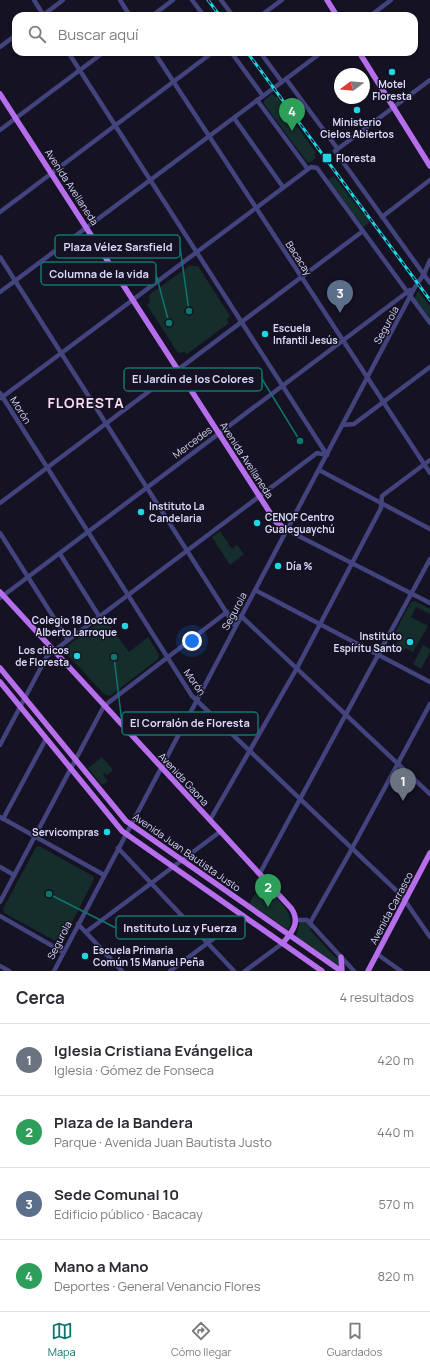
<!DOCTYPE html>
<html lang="es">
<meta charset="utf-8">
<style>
:root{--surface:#fff;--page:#f2f2f3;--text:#2b2b33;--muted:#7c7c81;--line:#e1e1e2;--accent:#0f766e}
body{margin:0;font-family:Manrope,sans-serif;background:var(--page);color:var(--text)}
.compass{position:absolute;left:334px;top:68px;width:36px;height:36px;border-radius:50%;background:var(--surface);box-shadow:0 1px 3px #0004;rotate:254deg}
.you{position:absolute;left:192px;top:641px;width:14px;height:14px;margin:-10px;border:3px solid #fff;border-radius:50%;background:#1a73e8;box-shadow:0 0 0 6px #1a73e833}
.badge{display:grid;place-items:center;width:26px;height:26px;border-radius:50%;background:var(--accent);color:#fff;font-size:13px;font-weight:700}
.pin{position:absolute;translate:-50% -33px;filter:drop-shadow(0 1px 2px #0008)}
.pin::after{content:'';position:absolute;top:21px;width:14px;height:12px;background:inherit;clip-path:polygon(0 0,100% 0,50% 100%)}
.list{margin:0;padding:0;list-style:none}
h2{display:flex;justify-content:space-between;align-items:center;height:52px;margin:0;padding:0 16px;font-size:17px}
h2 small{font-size:13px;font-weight:400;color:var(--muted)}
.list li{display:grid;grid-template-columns:26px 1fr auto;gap:12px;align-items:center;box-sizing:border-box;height:72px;padding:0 16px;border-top:1px solid var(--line)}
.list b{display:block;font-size:15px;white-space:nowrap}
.list p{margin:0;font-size:13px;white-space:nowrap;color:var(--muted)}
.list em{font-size:13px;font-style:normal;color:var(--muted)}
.icon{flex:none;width:22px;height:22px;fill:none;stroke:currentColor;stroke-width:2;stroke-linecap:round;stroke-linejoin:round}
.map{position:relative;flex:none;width:430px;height:971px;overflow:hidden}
.search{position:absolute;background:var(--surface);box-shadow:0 1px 3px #0004;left:12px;right:12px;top:12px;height:44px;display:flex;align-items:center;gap:10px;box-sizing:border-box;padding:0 14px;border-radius:12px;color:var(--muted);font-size:15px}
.sheet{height:340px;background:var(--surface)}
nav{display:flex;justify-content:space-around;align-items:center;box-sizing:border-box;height:56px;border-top:1px solid var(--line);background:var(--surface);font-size:11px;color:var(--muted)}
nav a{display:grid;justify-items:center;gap:2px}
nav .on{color:var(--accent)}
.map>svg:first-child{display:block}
</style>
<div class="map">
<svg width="430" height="971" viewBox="0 0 430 971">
<rect width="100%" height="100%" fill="#141223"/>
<!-- green -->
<g fill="#152d2b">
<path d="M272,94L275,97L277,96L285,109L316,153L314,155L316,158L310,162H307L264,104V101Z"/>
<path d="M334,176L363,214L367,216L369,223L363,227L328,180Z"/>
<path d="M189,266H198L230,316L227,319L229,323L187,354L185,352L178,353L147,305L150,302L149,295Z"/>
<path d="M418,291L430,306V320L415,299Z"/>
<path d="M220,531L232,549L237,545L244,554L230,565L212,537Z"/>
<path d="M415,601L430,609V614L416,607L411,617L428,626L413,652L406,648L404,650L395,646L397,641L392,638L411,602Z"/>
<path d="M104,618L129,652L148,637L159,655L158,659L110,696L104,694L65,652L66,647Z"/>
<path d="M423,645L430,649V652L421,669L413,664Z"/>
<path d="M102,757L113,770L107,775L105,773L103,775L108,781L102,785L88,768Z"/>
<path d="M39,846L93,876L94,879L62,942L59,943L4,913L3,909L36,847Z"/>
<path d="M261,884C272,895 299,913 288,930L249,904Z"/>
<path d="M305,921L312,928L309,929L311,931L334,956L339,958L340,967L298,938L296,936L300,922Z"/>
</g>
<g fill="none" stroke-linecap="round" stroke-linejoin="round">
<!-- minor -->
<g stroke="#43437d" stroke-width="4.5">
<path d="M34,0L44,16"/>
<path d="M120,0L130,16"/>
<path d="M192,0L204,16"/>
<path d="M221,0L233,16"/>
<path d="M42,16L63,0"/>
<path d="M152,16L173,0"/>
<path d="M260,16L282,0"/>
<path d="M370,16L391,0"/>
<path d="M0,47L16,35"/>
<path d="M68,52L327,455"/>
<path d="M154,52L430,473"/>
<path d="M231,52L263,96"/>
<path d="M260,52L282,82"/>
<path d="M286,79L337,148"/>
<path d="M430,80L335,151L430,283"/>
<path d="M257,100L307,168"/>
<path d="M234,118L283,187"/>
<path d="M0,130L104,52"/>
<path d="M0,212L213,52"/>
<path d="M382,217L430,180"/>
<path d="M0,257L235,626"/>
<path d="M0,292L322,52"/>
<path d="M0,393L192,696L401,895L430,937"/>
<path d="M1,398L311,167L317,168L430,323"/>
<path d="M343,425L354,424L430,367"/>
<path d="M319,470L430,529"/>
<path d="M0,503L363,231"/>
<path d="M287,530L430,603"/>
<path d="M0,533L68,640"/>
<path d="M60,554L99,616"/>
<path d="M255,590L430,682"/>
<path d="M0,598L410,290"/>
<path d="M241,616L430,794"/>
<path d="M0,745L47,656L317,453L327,455"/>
<path d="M0,817L104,875"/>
<path d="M3,819L46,739"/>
<path d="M210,820L297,668L381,508L382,496L430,460"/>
<path d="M118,848L234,971"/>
<path d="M0,867L14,875"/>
<path d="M260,873L430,559"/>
<path d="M0,902L104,706L227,612"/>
<path d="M0,916L63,952"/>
<path d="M296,920H307L354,971"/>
<path d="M310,923L349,854L430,704"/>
<path d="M78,924L122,971"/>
<path d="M86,932L221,831"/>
<path d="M377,954L401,971"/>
<path d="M0,966L9,971"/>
<path d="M54,971L415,287L424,274L430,260"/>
<path d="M170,971L244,916"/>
<path d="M245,971L283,943"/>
</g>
<!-- major -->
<g stroke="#b76eec" stroke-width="5.5">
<path d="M327,0L337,16"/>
<path d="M359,52L430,166"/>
<path d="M0,94L276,522L287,530"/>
<path d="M0,592L291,908C301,922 292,932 283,943"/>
<path d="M0,668L126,821L341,971"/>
<path d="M0,682L122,831L322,971"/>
<path d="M341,957L342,971"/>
<path d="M368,971L430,853"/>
</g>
<!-- rail casing -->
<g stroke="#1dd8e2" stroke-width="3">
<g id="rail">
<path d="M208,0L220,16"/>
<path d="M247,52L430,300"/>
</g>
</g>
<!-- rail -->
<use href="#rail" stroke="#141223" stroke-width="1.5" stroke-dasharray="4.5" stroke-linecap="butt"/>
</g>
<!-- markers -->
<g fill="#1dd8e2" stroke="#141223" stroke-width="1.5">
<circle cx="392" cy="72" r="4"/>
<circle cx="357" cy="110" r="4"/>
<rect x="322" y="153" width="10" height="10" rx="2"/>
<circle cx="265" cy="334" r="4"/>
<circle cx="141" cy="512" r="4"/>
<circle cx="257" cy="523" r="4"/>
<circle cx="278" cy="566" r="4"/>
<circle cx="125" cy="626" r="4"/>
<circle cx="410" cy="642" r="4"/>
<circle cx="77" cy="656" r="4"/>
<circle cx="107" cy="832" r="4"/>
<circle cx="85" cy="956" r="4"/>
</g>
<g text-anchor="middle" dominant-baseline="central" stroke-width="3" stroke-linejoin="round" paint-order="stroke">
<!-- poi labels -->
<g font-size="10" font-weight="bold" fill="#dbd9fa" stroke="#141223" text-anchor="start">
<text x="392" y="84" text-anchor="middle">Motel<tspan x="392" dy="12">Floresta</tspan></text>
<text x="357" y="122" text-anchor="middle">Ministerio<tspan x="357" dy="12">Cielos Abiertos</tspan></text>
<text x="336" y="158">Floresta</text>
<text x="273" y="328">Escuela<tspan x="273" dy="12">Infantil Jesús</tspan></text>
<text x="149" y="506">Instituto La<tspan x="149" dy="12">Candelaria</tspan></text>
<text x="265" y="517">CENOF Centro<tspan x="265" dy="12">Gualeguaychú</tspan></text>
<text x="286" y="566">Día %</text>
<text x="117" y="620" text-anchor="end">Colegio 18 Doctor<tspan x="117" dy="12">Alberto Larroque</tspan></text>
<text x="402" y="636" text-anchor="end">Instituto<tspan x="402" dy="12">Espíritu Santo</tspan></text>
<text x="69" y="650" text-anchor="end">Los chicos<tspan x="69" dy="12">de Floresta</tspan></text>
<text x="99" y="832" text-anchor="end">Servicompras</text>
<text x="93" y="950">Escuela Primaria<tspan x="93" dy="12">Común 15 Manuel Peña</tspan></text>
</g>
<!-- street labels -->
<g font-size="10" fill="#dbd9fa" stroke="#141223">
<text transform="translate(72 187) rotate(57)">Avenida Avellaneda</text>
<text transform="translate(299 258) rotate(57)">Bacacay</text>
<text transform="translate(386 325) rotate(-62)">Segurola</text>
<text transform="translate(21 410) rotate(58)">Morón</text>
<text transform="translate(192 442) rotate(-37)">Mercedes</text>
<text transform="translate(247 460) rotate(57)">Avenida Avellaneda</text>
<text transform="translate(234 611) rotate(-62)">Segurola</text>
<text transform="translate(195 682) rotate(55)">Morón</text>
<text transform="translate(184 779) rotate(47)">Avenida Gaona</text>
<text transform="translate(187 852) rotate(35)">Avenida Juan Bautista Justo</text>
<text transform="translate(391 908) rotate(-62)">Avenida Carrasco</text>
<text transform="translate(59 940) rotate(-63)">Segurola</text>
</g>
<!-- district labels -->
<g font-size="14" font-weight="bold" letter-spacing="1" fill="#fadbf0" stroke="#141223">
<text x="86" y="402">FLORESTA</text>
</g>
</g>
<!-- callouts -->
<path fill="none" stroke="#0f766e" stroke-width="1.5" d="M189 311L180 247M169 323L156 274M300 441L262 379M114 657L122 723M49 894L116 928"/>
<g fill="#0f766e" stroke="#141223" stroke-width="1.5">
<circle cx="189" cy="311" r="4"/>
<circle cx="169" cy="323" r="4"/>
<circle cx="300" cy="441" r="4"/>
<circle cx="114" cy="657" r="4"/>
<circle cx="49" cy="894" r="4"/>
</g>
<g fill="#141223" stroke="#0f766e" stroke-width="1.5">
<rect x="55" y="235" width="125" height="23" rx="4"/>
<rect x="41" y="262" width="115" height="23" rx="4"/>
<rect x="124" y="368" width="138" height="23" rx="4"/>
<rect x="122" y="712" width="136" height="23" rx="4"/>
<rect x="116" y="916" width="129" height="23" rx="4"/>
</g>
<g font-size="11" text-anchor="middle" font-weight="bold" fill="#dbd9fa">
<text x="118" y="251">Plaza Vélez Sarsfield</text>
<text x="99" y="278">Columna de la vida</text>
<text x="193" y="383">El Jardín de los Colores</text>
<text x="190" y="727">El Corralón de Floresta</text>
<text x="180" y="932">Instituto Luz y Fuerza</text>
</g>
</svg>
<svg class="compass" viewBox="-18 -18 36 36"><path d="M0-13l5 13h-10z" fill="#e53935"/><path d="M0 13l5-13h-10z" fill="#7c7c81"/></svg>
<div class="you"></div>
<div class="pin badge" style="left:403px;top:801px;background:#6b7280">1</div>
<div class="pin badge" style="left:268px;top:907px;background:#2e9e5b">2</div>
<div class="pin badge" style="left:340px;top:313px;background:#5c6f8a">3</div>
<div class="pin badge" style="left:292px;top:131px;background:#2e9e5b">4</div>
<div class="search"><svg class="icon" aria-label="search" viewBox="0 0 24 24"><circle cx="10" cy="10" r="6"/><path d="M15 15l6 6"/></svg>Buscar aquí</div>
</div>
<section class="sheet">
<h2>Cerca<small>4 resultados</small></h2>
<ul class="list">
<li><span class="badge" style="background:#6b7280">1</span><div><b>Iglesia Cristiana Evángelica</b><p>Iglesia · Gómez de Fonseca</p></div><em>420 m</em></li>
<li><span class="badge" style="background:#2e9e5b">2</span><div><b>Plaza de la Bandera</b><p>Parque · Avenida Juan Bautista Justo</p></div><em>440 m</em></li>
<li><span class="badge" style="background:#5c6f8a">3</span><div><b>Sede Comunal 10</b><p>Edificio público · Bacacay</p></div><em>570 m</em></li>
<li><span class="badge" style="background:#2e9e5b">4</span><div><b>Mano a Mano</b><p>Deportes · General Venancio Flores</p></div><em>820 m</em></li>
</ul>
</section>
<nav>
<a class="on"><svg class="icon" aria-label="map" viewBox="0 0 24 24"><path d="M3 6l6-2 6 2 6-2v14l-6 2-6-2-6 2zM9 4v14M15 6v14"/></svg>Mapa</a>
<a><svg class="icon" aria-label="directions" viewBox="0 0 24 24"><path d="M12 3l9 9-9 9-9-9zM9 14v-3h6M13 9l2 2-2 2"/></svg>Cómo llegar</a>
<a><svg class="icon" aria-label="saved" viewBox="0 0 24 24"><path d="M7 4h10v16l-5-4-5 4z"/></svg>Guardados</a>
</nav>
